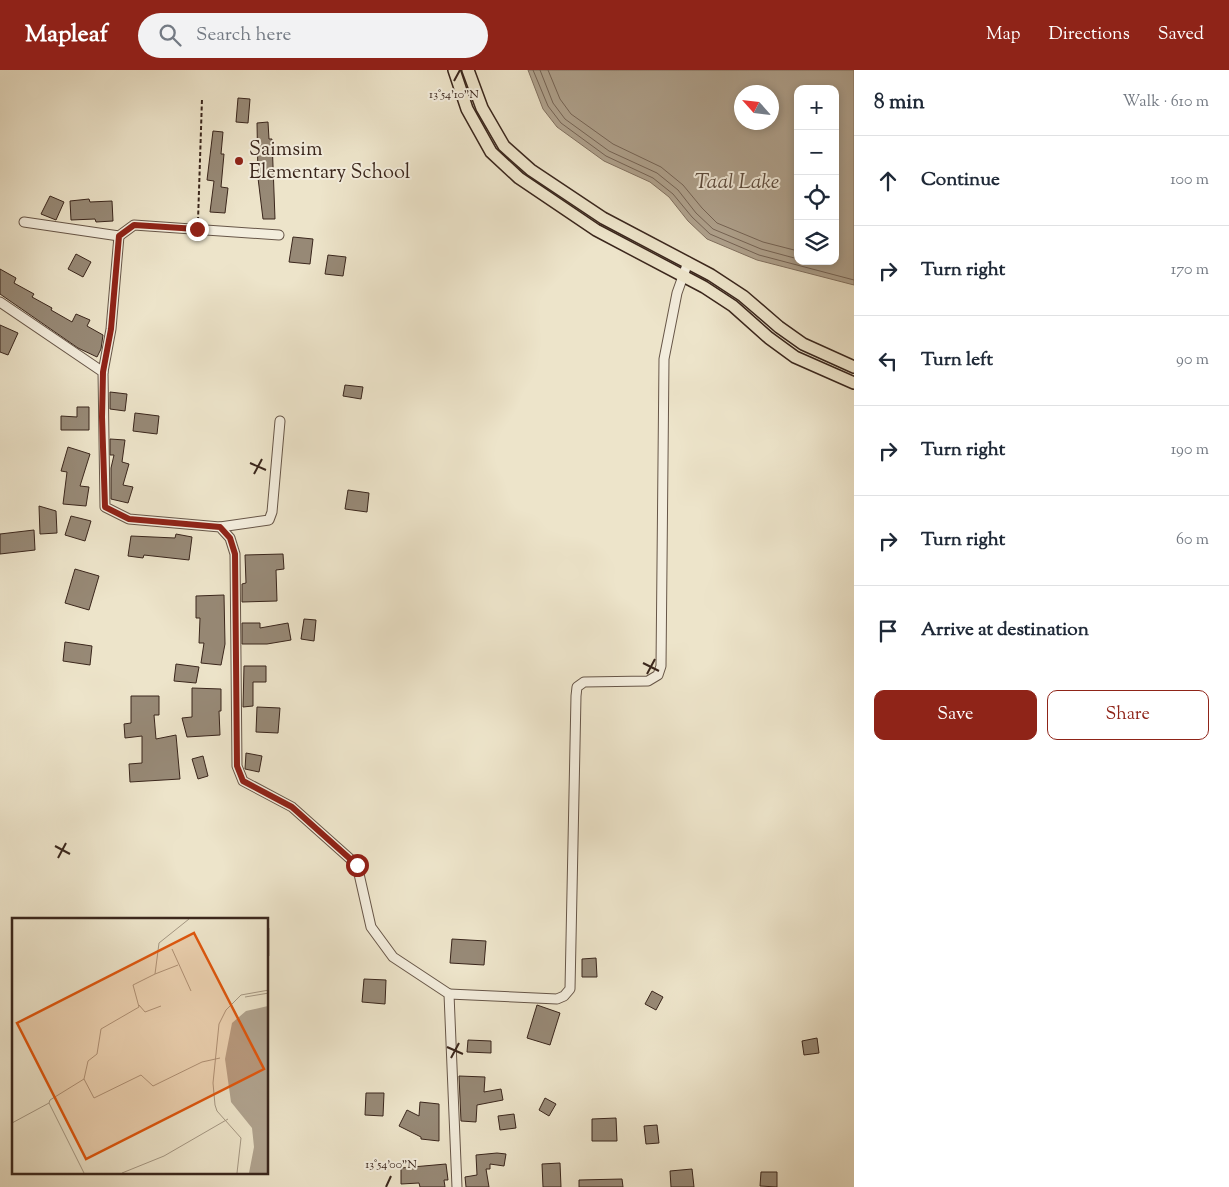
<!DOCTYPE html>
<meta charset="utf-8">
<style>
:root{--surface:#fff;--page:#f2f2f3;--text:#1f2937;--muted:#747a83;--line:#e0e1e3;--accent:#8f2418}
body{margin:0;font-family:"Sorts Mill Goudy",serif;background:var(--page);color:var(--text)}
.controls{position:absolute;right:15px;top:15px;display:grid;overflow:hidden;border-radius:10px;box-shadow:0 2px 8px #0003}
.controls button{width:45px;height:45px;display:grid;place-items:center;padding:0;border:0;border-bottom:1px solid var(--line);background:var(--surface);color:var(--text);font:25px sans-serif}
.compass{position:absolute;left:734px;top:15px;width:45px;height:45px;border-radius:50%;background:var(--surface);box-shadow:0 2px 8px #0003;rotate:297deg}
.stop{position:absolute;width:15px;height:15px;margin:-11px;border:4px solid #8f2418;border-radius:50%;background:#fff}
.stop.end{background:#8f2418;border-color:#fff;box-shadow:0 1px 5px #0008}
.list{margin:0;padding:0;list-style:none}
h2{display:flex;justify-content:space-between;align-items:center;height:65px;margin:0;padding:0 20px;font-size:21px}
h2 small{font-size:16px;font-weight:400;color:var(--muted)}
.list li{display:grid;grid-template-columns:32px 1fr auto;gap:15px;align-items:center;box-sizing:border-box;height:90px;padding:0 20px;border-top:1px solid var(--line)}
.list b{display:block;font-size:19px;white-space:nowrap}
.list em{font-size:16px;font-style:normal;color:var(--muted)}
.actions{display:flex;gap:10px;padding:15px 20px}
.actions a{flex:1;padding:11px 0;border:1px solid var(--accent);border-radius:10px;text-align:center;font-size:18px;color:var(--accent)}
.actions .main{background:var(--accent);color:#fff}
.icon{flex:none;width:28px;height:28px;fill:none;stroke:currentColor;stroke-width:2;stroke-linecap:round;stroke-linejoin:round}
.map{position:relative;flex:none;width:854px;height:1117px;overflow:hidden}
header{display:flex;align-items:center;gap:30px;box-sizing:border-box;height:70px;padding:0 25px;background:var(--accent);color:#fff}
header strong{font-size:24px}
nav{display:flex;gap:28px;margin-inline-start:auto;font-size:18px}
.search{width:350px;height:45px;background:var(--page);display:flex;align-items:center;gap:12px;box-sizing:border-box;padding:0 18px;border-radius:28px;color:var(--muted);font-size:19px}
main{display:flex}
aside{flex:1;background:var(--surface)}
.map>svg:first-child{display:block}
</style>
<header>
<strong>Mapleaf</strong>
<div class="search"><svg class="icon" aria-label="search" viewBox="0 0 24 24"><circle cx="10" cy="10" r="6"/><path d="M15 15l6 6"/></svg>Search here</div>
<nav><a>Map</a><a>Directions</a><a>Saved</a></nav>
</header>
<main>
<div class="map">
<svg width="854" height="1117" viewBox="0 0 854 1117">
<rect width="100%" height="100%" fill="#ede4ca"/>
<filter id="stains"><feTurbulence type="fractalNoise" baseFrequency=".004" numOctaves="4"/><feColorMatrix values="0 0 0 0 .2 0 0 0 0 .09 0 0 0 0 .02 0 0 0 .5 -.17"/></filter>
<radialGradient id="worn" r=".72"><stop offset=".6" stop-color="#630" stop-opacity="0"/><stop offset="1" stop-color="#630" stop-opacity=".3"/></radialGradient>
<!-- water -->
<path fill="#b0a38f" stroke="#817161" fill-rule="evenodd" d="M528,0H854V215L757,190L707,169L688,151L669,127L650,112L604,91L557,57L543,39ZM798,19H835V191H798ZM742,22H772V52H742Z"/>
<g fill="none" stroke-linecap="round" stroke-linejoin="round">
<!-- shore -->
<g stroke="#756456" stroke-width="1">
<path d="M533,0L548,36L561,53L606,86L653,108L673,124L692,147L710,164L759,185L854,210"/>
<path d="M540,0L553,33L565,49L609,81L657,103L678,120L696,143L713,159L761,179L798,189"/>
<path d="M548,0L560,29L571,44L613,74L661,97L683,115L702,138L717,153L763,172L798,181"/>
</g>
</g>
<!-- building -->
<g fill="#978976" stroke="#3a261c">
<path d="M238,28L250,29L248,53L236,52Z"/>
<path d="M268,52L269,69H272L275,149H263L258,108L257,53Z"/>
<path d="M213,61L223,62L221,84H224L221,117L228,118L225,143L210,142L214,111L207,110Z"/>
<path d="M50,126L64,132L56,150L41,144Z"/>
<path d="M89,129L90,132L112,131L113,151L96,152L95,149L71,150L70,131Z"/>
<path d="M293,167L313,169L310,194L289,192Z"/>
<path d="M76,184L91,192L83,207L68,199Z"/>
<path d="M328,185L346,187L343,206L325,204Z"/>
<path d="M0,199L16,208L14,213L34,224L32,227L52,238L51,240L72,252L76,244L90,250L87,256L103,265L101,279L97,287L78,278L0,224Z"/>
<path d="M0,255L18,263L8,285L0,282Z"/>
<path d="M345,315L363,317L361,329L343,326Z"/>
<path d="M110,322L127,324L125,341L110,339Z"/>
<path d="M77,337H89V360H61V346L77,347Z"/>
<path d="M135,343L159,346L157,364L133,361Z"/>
<path d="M110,369L125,370L122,392L129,394L123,415L133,417L128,433L111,429V398L114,385H110Z"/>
<path d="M68,377L90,384L80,416L89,417L86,436L63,434L67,402L61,401Z"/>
<path d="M348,420L369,423L367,442L345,439Z"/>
<path d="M39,436L56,441L57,463L40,464Z"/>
<path d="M71,446L91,451L85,471L65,465Z"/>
<path d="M34,460L35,480L0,484V464Z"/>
<path d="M176,464L192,467L189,490L144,485L143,488L128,486L131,466L175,468Z"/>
<path d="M283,484L284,499L276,500L277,531L242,532V514L246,513L245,485Z"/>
<path d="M75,499L99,506L89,540L65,533Z"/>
<path d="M224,525L225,574L221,595L201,593L204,573H199L200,548H196V526Z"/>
<path d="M304,549L316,550L314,571L301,569Z"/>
<path d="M242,553H260V558L288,553L291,570L267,574H242Z"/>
<path d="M65,572L92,576L90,595L63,591Z"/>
<path d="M176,594L199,597L196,613L174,611Z"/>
<path d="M244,596H266V612H253V636L243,637Z"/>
<path d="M192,618L221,619V641H219L220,665L187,667L182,648L192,647Z"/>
<path d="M131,626H159V645H154L156,669L176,665L180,709L130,712L129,694L142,693V666L125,668L124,654L131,653Z"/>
<path d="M257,637L280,638L278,663L256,662Z"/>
<path d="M246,683L262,686L259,702L245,699Z"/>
<path d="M203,686L208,706L198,709L192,689Z"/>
<path d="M452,869L486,871L484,895L450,893Z"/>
<path d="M596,888L597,907H582V889Z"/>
<path d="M364,909L386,910L385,934L362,932Z"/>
<path d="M652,921L663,927L656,940L645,934Z"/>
<path d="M537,935L560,943L550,975L527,968Z"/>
<path d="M817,968L819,983L804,985L802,971Z"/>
<path d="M468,970L491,971V983L467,982Z"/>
<path d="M459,1006L485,1007L484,1022L501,1019L503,1030L477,1035L476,1052L461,1051Z"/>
<path d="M366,1023H384L383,1046L365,1045Z"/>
<path d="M545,1028L556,1034L549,1046L539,1040Z"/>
<path d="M420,1032L439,1034V1071L421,1069V1067L399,1056L407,1040L419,1046Z"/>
<path d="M514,1044L516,1058L500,1060L498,1046Z"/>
<path d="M616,1048L617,1071H592V1049Z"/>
<path d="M657,1055L659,1073L646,1074L644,1056Z"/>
<path d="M497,1083L506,1084L504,1096L490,1094V1099H486L489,1117H466L465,1107L477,1105L476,1085Z"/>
<path d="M560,1093L561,1117H543L542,1094Z"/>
<path d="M446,1094L448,1110H444L445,1117H420L419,1113L401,1114V1098Z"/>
<path d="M692,1099L694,1117H671L670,1101Z"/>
<path d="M761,1102H777V1117L760,1116Z"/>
<path d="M622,1109L623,1117H579V1110Z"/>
</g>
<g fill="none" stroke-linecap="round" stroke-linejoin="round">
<!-- minor casing -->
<g stroke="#675648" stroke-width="11">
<g id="minor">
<path d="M24,152L119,166L134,155L279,165"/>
<path d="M0,232L103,302L105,437L129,449L220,457L230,468L235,484L237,696L243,711L292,737L357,795L371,857L393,887L449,924L457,1117"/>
<path d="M103,302L111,259L119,166"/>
<path d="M220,457L269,450L272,442L280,351"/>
<path d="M449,924L557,929L564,926L570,919L576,626L577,617L584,612L648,611L658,605L661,596L664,289L677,223L688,192"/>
</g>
</g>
<!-- major casing -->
<g stroke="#3a261c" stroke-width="14">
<g id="major">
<path d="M454,0L467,39L491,82L519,108L596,160L704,217L733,236L769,268L795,287L854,313"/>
<path d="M468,0L482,38L504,76L531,100L603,148L711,205L743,226L779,257L803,274L854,297"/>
</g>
</g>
<!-- path -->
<path stroke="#3a261c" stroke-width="2" stroke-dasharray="4 2.5" stroke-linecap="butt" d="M198,151L202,29"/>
<!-- minor -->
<use href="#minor" stroke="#f3eddd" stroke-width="9"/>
<!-- major -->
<use href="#major" stroke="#ede4ca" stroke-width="11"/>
</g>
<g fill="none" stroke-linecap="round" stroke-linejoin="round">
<!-- route -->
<path stroke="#8f2418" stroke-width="6" d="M197,159L134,155L119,166L111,259L103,302L102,347L105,437L129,449L220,457L230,468L235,484L237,696L243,711L292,737L357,795"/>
</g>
<!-- ticks -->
<path fill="none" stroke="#3a261c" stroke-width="2" d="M454,11L460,0M250,393L266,400M254,404L262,389M643,593L659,601M647,604L655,589M55,776L70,784M58,788L66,773M447,977L463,984M451,988L459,973M386,1117L391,1106"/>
<!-- markers -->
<circle fill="#8f2418" stroke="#f3eddd" stroke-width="2" cx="239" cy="91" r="5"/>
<g text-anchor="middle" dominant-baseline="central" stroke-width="4" stroke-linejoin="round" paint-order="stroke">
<!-- poi labels -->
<g font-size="20" fill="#3a261c" stroke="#f3eddd" text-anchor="start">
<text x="249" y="80">Saimsim<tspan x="249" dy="23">Elementary School</tspan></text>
</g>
<!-- water labels -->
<g font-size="21" font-style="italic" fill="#5d4c3e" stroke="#f3eddd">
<text x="737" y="113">Taal Lake</text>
</g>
</g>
<!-- overview -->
<g transform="translate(12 848)">
<rect width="256" height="256" fill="#ede4ca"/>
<path d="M256,88V255H237L242,229L240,210L219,184L213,141L220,105L234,93Z" fill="#b0a38f"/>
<path fill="none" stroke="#a59884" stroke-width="1" d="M257,10V38M160,31L179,73M143,56L166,47M233,79L257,75M127,87L133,94L149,88M72,161L82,180L129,157L141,168L190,144L208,140M0,205L37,185M72,255L37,185L38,182L72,161L76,143L85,136L89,111L127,89L121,67L143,56L147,25L177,1M110,255L152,238L216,201M225,255L229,220L205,193L203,187L201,165L207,106L214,92L229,77L257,72"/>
<path fill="#df560d" fill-opacity="0.15" stroke="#df560d" stroke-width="2.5" d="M182,15L252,151L74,241L5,105Z"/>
<rect width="256" height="256" fill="none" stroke="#3a261c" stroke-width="2.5"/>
</g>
<g font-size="12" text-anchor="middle" fill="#3a261c" stroke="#f3eddd" stroke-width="4" stroke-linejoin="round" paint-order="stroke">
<text x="454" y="28">13°54'10"N</text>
<text x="391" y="1098">13°54'00"N</text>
</g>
<rect width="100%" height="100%" filter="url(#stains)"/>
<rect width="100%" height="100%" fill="url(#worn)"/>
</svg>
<div class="controls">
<button>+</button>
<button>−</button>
<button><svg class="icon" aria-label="locate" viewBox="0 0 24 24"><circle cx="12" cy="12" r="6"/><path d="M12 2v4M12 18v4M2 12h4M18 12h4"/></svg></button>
<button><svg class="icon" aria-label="layers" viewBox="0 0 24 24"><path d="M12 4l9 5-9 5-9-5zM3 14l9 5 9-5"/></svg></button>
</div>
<svg class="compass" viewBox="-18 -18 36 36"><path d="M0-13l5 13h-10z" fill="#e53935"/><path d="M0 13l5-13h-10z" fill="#747a83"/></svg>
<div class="stop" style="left:357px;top:795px"></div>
<div class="stop end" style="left:197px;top:159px"></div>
</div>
<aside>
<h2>8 min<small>Walk · 610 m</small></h2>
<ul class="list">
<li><svg class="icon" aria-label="ahead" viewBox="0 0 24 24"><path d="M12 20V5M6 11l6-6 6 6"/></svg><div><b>Continue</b></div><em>100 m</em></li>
<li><svg class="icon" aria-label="right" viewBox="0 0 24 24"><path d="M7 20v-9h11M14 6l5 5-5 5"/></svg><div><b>Turn right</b></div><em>170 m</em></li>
<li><svg class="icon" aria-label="left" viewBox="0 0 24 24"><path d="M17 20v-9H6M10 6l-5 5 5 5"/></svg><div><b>Turn left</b></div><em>90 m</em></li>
<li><svg class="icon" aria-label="right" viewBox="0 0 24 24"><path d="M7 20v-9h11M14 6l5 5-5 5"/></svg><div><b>Turn right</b></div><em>190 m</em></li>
<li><svg class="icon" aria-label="right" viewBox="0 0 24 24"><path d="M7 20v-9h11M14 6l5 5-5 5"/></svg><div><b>Turn right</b></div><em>60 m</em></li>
<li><svg class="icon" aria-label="arrive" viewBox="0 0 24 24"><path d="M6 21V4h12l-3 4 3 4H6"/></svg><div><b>Arrive at destination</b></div></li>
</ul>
<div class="actions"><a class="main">Save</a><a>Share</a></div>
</aside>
</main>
